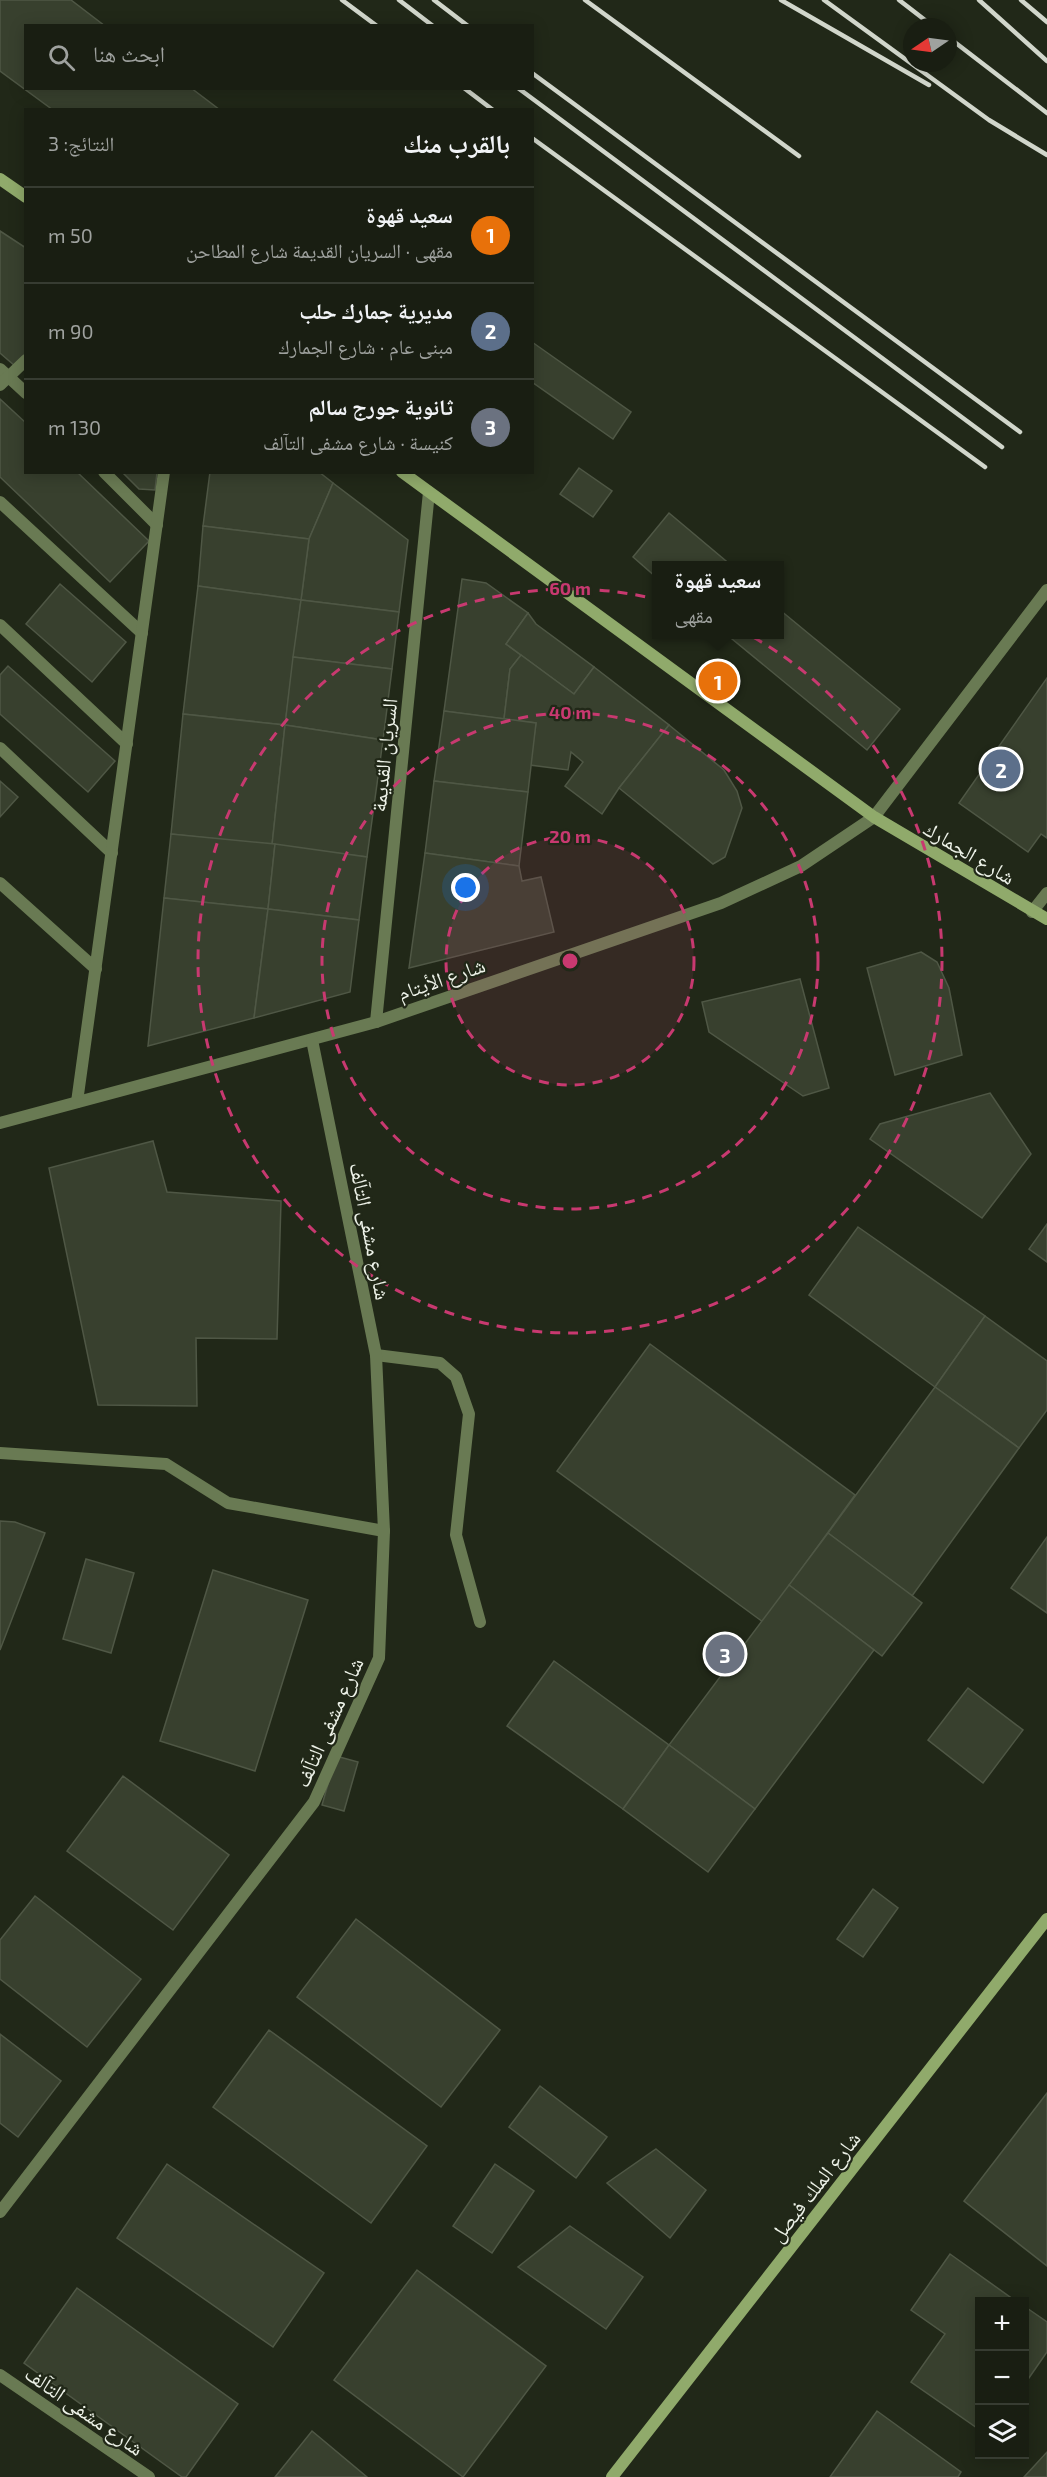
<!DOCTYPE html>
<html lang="ar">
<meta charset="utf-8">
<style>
:root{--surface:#191e12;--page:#22271b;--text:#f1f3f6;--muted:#9fa29f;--line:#373c32;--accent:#ea580c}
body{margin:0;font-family:"Exo 2","Noto Naskh Arabic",sans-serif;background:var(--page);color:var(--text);direction:rtl}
.controls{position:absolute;right:18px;bottom:18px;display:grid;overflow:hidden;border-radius:0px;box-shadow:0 3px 15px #0003}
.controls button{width:54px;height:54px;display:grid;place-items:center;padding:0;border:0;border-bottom:2px solid var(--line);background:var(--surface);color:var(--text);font:30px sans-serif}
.compass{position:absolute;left:903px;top:18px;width:54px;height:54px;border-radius:50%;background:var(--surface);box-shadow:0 3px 15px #0003;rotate:257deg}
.you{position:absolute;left:466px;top:888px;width:21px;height:21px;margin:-15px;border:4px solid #fff;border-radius:50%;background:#1a73e8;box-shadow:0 0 0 9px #1a73e833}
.badge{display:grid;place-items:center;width:39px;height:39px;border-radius:50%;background:var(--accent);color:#fff;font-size:20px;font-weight:700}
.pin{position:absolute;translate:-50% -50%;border:3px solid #fff;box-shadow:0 2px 6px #0006}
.popup{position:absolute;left:652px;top:561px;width:132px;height:78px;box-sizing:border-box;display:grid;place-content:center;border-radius:0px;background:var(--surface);filter:drop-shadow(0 2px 4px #0005);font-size:20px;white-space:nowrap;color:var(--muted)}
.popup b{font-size:22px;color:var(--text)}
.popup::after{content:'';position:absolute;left:50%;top:100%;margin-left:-12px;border:12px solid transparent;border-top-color:var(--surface)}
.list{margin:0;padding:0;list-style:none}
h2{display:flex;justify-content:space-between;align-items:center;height:78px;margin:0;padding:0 24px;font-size:26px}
h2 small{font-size:20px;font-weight:400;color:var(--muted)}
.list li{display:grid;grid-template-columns:39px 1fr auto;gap:18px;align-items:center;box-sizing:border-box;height:96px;padding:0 24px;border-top:2px solid var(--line)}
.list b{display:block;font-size:22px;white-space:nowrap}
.list p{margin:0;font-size:20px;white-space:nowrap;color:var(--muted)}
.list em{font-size:20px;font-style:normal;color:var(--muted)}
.icon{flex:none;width:33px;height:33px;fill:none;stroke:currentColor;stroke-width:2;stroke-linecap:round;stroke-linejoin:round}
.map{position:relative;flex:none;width:1047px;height:2477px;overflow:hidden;direction:ltr}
.search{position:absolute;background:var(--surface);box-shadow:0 3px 15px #0003;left:24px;top:24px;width:510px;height:66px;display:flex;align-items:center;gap:15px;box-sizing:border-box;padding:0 21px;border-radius:0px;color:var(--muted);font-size:22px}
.panel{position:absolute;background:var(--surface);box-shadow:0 3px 15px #0003;left:24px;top:108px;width:510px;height:366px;border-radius:0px;direction:rtl}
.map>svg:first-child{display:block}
</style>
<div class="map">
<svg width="1047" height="2477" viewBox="0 0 1047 2477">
<rect width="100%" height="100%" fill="#212818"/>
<!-- building -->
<g fill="#38402e" stroke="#4f5745" stroke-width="1.5">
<path d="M0,0H71L105,26H26V88H191L220,110H53L0,71Z"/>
<path d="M0,231L26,248V353L15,366L0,353Z"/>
<path d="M532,342L631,412L613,439L532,382Z"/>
<path d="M0,399L26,423V472H77L149,541L110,582L0,477Z"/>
<path d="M579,468L612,491L593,517L560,494Z"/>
<path d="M122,472H157L155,490L139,489Z"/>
<path d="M210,472H319L333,483L309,539L203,526Z"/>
<path d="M333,483L408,540L399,612L301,600L309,539Z"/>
<path d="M669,513L732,566H656V577L633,557Z"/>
<path d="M203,526L309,539L301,600L198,586Z"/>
<path d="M462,579L486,583L528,613L506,644L521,655L510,669L504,719L444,711Z"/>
<path d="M60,584L126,642L92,682L26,624Z"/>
<path d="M198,586L301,600L285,725L183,714Z"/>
<path d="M301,600L399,612L392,669L293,657Z"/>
<path d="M780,610L900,709L867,750L726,634H780Z"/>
<path d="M528,613L536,624L594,667L574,694L506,644Z"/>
<path d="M521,655L574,694L594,667L669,725L619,788L602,814L565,786L583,762L571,752L568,770L530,765L536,723L504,719L510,669Z"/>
<path d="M293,657L392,669L383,740L285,725Z"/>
<path d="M8,666L115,761L88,792L0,714V675Z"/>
<path d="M1047,678V838L1041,834L1028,852L959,803Z"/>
<path d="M444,711L536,723L528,792L434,781Z"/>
<path d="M183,714L285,725L272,845L171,834Z"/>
<path d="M285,725L383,740L367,857L272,845Z"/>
<path d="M669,725L724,770L737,791L742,808L725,857L713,864L619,788Z"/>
<path d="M0,781L18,797L0,817Z"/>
<path d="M434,781L528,792L519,866L425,853Z"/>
<path d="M171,834L275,844L268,909L164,898Z"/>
<path d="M275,844L367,857L359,920L268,909Z"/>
<path d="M425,853L519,866L522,881L541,877L554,932L409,968Z"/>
<path d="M164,898L268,909L254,1018L148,1046Z"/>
<path d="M268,909L359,920L350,992L254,1018Z"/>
<path d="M921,952L937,962L949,988L962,1055L895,1075L867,968Z"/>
<path d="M800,979L829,1088L803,1096L709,1032L702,1002Z"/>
<path d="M990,1093L1031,1154L982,1218L870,1139L880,1124Z"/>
<path d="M153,1141L167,1192L281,1201L277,1339L196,1338L197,1406L98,1405L49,1168Z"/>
<path d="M1047,1224V1262L1029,1249Z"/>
<path d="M858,1227L985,1316L935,1387L809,1295Z"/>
<path d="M985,1316L1047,1361V1410L1019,1448L935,1387Z"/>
<path d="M650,1344L855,1495L763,1622L557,1471Z"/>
<path d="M935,1387L1019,1448L912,1596L828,1533Z"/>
<path d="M0,1521L15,1522L45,1533L0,1650Z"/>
<path d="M828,1533L922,1603L882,1656L789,1585Z"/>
<path d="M1047,1537V1613L1011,1588Z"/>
<path d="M86,1559L134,1573L111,1653L63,1639Z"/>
<path d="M213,1570L308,1600L255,1771L160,1741Z"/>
<path d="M789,1585L874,1650L755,1809L669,1745Z"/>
<path d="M554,1661L669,1745L623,1809L507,1726Z"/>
<path d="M968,1688L1023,1730L983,1783L928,1740Z"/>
<path d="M669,1745L755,1809L708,1872L623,1809Z"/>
<path d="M336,1756L358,1762L344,1811L322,1805Z"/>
<path d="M123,1776L229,1855L173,1930L67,1851Z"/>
<path d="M873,1889L898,1908L863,1957L837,1939Z"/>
<path d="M35,1896L141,1979L87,2047L0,1979V1940Z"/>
<path d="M356,1919L500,2030L441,2107L297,1997Z"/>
<path d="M269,2030L427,2146L371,2223L213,2107Z"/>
<path d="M0,2034L61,2081L18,2137L0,2123Z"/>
<path d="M540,2086L607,2137L576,2178L509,2127Z"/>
<path d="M1047,2093V2266L964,2201Z"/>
<path d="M656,2149L706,2190L670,2238L607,2183Z"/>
<path d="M167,2164L324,2273L273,2347L117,2238Z"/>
<path d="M495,2164L534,2191L492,2253L453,2226Z"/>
<path d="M570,2226L643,2277L606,2329L518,2267Z"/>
<path d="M950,2254L1017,2302H980V2430L911,2382L945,2334L911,2310Z"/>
<path d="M417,2270L546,2366L463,2477L334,2380Z"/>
<path d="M77,2288L238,2404L186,2477H182L24,2363Z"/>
<path d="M1024,2306L1047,2322V2352L1024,2385Z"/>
<path d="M877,2411L961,2472L958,2477H830Z"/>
<path d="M312,2431L367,2477H275Z"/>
<path d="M1047,2452V2477H1024Z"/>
</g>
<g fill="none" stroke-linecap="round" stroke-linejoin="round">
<!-- lane -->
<g stroke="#697a53" stroke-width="12">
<path d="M0,625L127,744"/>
<path d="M874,817L1047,590"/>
<path d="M0,883L96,969"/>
<path d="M1032,912L1047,893"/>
<path d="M376,1355L440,1363L456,1377L469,1414L456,1535L480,1622"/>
<path d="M0,1453L166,1464L228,1503L384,1531"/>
</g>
<!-- street -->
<g stroke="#697a53" stroke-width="12">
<path d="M0,369L26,393"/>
<path d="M0,385L26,360"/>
<path d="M104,472L157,525"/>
<path d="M0,502L142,633"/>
<path d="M0,748L112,853"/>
<path d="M376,1022L429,492"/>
<path d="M77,1102L164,472"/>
<path d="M0,1123L376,1022L721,903L801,866L874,817"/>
<path d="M0,2212L314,1802L379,1658L384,1531L376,1355L312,1040"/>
<path d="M0,2375L149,2477"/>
</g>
<!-- secondary -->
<g stroke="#90aa6b" stroke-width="12">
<path d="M0,179L26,197"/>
<path d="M402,472L874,817L1047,919"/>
<path d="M612,2477L1047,1919"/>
</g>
<!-- rail -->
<g stroke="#d1d6cb" stroke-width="4.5">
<path d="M342,0L377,26"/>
<path d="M399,0L433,26"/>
<path d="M434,0L468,26"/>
<path d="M585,0L799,156"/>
<path d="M781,0L929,85"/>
<path d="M824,0L989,120L1047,155"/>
<path d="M899,0L934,27"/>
<path d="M979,0L1047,61"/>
<path d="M1021,0L1047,22"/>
<path d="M948,37L1047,113"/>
<path d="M532,73L1020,432"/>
<path d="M464,88L493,110"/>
<path d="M518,88L1002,447"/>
<path d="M532,138L985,467"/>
</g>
</g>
<!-- distance rings -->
<circle cx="570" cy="961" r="124" fill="#c83970" fill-opacity=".12"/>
<g fill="none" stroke="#c83970" stroke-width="3" stroke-dasharray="10 8">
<circle cx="570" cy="961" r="124"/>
<circle cx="570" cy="961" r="248"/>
<circle cx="570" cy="961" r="372"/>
</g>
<g text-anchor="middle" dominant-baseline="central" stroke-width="4.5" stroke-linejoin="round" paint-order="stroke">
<!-- street labels -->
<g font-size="21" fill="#edf2e8" stroke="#212818">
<text transform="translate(383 755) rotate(-84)">السريان القديمة</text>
<text transform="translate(970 852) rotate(31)">شارع الجمارك</text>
<text transform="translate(441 978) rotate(-19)">شارع الأيتام</text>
<text transform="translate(371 1231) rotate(79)">شارع مشفى التآلف</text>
<text transform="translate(328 1722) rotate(-66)">شارع مشفى التآلف</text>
<text transform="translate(814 2186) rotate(-52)">شارع الملك فيصل</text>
<text transform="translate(85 2410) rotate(35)">شارع مشفى التآلف</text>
</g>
</g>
<circle cx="570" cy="961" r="9" fill="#c83970" stroke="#212818" stroke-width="3"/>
<g font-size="18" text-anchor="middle" font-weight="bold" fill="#c83970" stroke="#212818" stroke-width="4.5" stroke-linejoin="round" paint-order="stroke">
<text x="570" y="595">60 m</text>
<text x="570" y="719">40 m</text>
<text x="570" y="843">20 m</text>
</g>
</svg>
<div class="controls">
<button>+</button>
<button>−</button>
<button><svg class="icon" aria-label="layers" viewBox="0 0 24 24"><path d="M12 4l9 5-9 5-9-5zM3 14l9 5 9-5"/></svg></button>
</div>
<svg class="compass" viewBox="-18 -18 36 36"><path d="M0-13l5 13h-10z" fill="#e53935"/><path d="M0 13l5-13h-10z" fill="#9fa29f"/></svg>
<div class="you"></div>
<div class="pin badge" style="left:718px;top:681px;background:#e8710a">1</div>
<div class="popup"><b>سعيد قهوة</b>مقهى</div>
<div class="pin badge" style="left:1001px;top:769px;background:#5c6f8a">2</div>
<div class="pin badge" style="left:725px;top:1654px;background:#6b7280">3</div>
<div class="search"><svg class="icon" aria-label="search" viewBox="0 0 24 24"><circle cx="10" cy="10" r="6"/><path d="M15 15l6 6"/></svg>ابحث هنا</div>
<section class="panel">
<h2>بالقرب منك<small>النتائج: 3</small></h2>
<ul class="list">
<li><span class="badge" style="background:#e8710a">1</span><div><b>سعيد قهوة</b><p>مقهى · السريان القديمة شارع المطاحن</p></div><em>50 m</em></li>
<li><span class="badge" style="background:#5c6f8a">2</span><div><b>مديرية جمارك حلب</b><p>مبنى عام · شارع الجمارك</p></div><em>90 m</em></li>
<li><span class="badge" style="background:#6b7280">3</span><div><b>ثانوية جورج سالم</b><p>كنيسة · شارع مشفى التآلف</p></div><em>130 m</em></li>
</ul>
</section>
</div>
